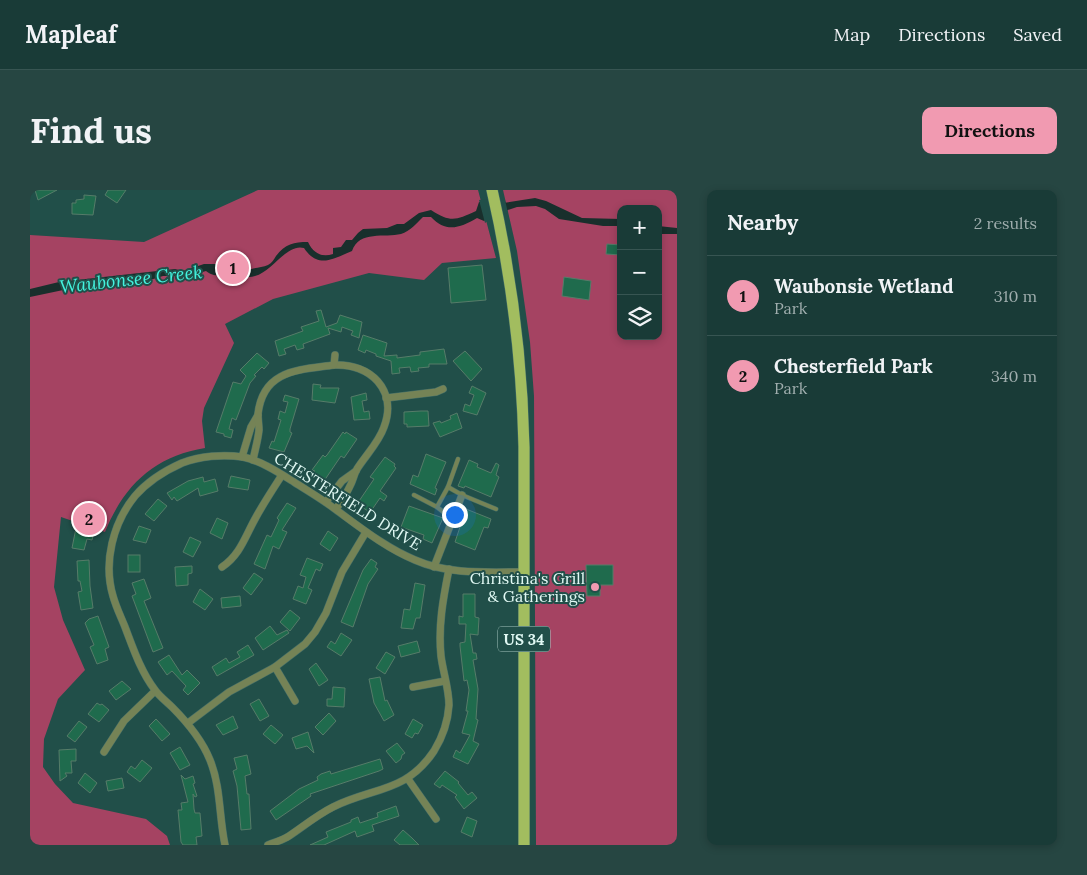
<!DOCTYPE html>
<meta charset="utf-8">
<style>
:root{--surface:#193b37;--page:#264642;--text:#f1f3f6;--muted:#9fadad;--line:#375552;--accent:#f19ab1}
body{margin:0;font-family:Lora,serif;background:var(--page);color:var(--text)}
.controls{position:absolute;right:15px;top:15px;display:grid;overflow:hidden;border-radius:10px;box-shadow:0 2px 8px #0003}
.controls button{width:45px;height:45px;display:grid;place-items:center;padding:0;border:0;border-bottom:1px solid var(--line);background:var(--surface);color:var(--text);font:25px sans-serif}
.you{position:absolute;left:424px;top:324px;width:18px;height:18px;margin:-12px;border:4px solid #fff;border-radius:50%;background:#1a73e8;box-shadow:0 0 0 8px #1a73e833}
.badge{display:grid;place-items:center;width:32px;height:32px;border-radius:50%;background:var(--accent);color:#111;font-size:16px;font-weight:700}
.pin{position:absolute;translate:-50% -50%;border:2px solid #fff;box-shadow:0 1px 5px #0006}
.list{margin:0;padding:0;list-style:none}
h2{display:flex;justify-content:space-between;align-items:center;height:65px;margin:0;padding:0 20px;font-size:21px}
h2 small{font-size:16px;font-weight:400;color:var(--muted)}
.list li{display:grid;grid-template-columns:32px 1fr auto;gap:15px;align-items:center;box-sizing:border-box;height:80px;padding:0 20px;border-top:1px solid var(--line)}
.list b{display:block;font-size:19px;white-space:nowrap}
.list p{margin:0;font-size:16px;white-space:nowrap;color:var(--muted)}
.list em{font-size:16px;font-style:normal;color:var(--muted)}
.icon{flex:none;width:28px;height:28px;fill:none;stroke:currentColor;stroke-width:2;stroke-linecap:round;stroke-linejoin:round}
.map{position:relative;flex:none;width:647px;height:655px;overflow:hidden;border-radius:10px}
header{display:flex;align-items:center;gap:30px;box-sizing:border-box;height:70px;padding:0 25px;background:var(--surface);border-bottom:1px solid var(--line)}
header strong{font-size:24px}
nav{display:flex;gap:28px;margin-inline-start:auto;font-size:18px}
.intro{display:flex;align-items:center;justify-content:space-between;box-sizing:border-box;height:120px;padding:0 30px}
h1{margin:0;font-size:35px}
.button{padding:12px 22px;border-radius:10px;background:var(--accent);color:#111;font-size:18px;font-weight:700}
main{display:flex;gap:30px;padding:0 30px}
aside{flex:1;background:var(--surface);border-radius:10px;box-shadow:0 2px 8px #0003}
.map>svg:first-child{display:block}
</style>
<header>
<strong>Mapleaf</strong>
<nav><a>Map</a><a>Directions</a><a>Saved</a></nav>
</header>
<div class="intro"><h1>Find us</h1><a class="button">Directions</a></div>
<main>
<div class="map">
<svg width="647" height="655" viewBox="0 0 647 655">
<rect width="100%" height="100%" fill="#214f49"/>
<!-- green -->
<g fill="#a54362" fill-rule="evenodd">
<path d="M228,0H448L466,68L412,73L394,90L339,83L243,109L195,134L204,153L174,218L172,231L175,258C125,266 94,295 75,342L31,327L24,397L33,430L55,480L28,509L14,549L13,577L25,594L43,613L116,629L137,646L140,655H0V45L114,52Z"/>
<path d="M473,0H647V655H506L504,206L500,152L487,61ZM591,19H628V146H591Z"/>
</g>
<!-- water -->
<g fill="#192f2c">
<path d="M505,8L516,11L552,28L591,29V36H573L529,29L515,19L506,16L487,17L462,25L454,31L447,28C430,38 416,43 401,27H393C387,33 380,41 371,44C355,48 329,40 322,61C303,69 288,79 274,58C257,53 242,82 225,86C217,89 206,84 198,85C188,85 184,87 176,81L159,86H133L120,90L86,96L38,99L0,107V99L29,92L145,79L153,81L174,74H186L191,76L208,77L219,80C225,77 232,78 238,75C242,73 244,69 246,66C255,54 264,52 278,52C283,63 292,68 303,64V58L311,57L316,50H322L328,43L333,39L357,38L367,34H374L389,23L401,20C421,33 426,30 446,21L449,12L467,14Z"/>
<path d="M628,36L647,38V44H628Z"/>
</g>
<!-- pier -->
<path fill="#214f49" d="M456,9L467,12L475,10L478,23L463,27L455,33L449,10Z"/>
<!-- building -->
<g fill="#1f6b4d" stroke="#567c69">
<path d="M5,0H27L8,10Z"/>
<path d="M78,0H96L87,13L75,5Z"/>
<path d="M54,5L66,6L63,25L42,24V13H46V10L54,9Z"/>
<path d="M577,54L591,55V65L576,64Z"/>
<path d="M452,75L456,110L421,113L418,78Z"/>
<path d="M534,87L561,91L559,110L532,106Z"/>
<path d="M291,120L296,137L307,133L310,125L332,132L329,148L321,145L323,141L312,137L311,142L298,138L300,144L273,154L274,158L267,160L265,155L254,159L256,164L249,166L245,151L273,141L271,137L289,131L286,121Z"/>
<path d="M333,145L357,153L354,166L367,165V168L390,165V162L414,159L417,174H399V177L388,178L389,181L381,182L380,177L369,178L370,183L362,184L361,171L346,166V164L336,160L335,163L328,160Z"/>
<path d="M435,161L452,179L441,191L423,171Z"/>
<path d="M227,163L239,173L234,179L232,177L224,185L226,186L220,193L206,230L202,228L199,239L203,240L201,248L194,246V244L186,242L203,192L211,194L216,186L210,180Z"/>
<path d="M283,194L291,195L290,198H309L305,213L282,210Z"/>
<path d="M442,196L456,203L447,225L433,221L435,214L440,216L444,205L439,203Z"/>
<path d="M336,203L337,210L332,211L334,222L339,221L340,229L324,230L321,207Z"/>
<path d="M255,205L269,209L260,239V242L262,243L254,262L239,258L242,251L244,252L251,230L248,229L250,221L255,223L258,212L253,211Z"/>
<path d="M391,221H398L399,236L377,237V234H374V222Z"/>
<path d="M427,223L432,238L410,247L403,233L410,231L411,233L421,229L420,226Z"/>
<path d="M313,242L315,244L316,242L327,249L314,268L311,266L294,291L283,283L285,281L282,280L293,265L295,267L297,265Z"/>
<path d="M396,264L416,272L405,298L407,299L405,305L380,294L383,285L388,287Z"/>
<path d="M355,267L365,274L364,276L366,278L350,301L357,306L354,311L350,308L341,321L339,319L338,321L327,314L344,289L340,287Z"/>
<path d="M439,270L448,274L447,277L461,283L466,273L469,275L466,285L469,287L461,307L435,296L434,298L428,296Z"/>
<path d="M201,286L220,290L218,300L198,297Z"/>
<path d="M173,287L174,292L185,289L188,301L170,306L168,298L147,311L144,307L142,310L137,303L158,291Z"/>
<path d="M128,309L137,316L124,331L115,324Z"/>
<path d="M257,313L266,318L252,340L257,342L249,359L243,356L235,379L224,374L237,345L241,347L249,330L247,328Z"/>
<path d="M379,316L413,328L402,353L393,349L394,345L371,337Z"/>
<path d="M436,319L461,329L458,338L454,337L445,360L425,352Z"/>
<path d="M187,328L198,333L192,349L180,343Z"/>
<path d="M109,336L121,340L116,353L103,350Z"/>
<path d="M46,338L64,342L62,350L57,349L54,360L42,358Z"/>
<path d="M298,341L308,348L300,361L290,354Z"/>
<path d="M160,347L171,352L163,367L153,362Z"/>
<rect x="98" y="365" width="12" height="17"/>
<path d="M277,368L293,374L290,381L286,379L278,398L282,400L276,414L263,409L268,396L273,398L276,387L270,385Z"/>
<path d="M341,369L347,373L345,377L348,379L338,394L323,437L311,432L333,380Z"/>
<path d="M59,370L60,396L63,418L51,420L48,402L52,401L50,391H48L47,371Z"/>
<path d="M556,375H583V395H570V406H557Z"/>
<path d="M162,376V383L158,384V395L146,396L145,377Z"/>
<path d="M224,383L233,389L221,405L213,398Z"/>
<path d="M114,389L121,408L114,411L133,458L123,462L102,406L106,404L102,393Z"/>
<path d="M385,393L395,395L390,428H386L383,439L371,438L374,419L380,420Z"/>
<path d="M170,399L183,409L175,420L163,412Z"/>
<path d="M433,404H445V427L449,428L448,445L440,444L443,463H446L447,469L443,470L448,499L446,529L448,530L443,551L449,554L438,574L423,567L426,560L430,563L440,545L432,543L438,521H436L439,500L437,490L434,491L430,456V453L435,452L436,434H429V426L433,427Z"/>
<path d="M210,406L211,416L192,418L191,408Z"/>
<path d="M260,420L270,428L260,441L250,432Z"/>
<path d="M68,426L79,457L75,459L78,470L67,474L60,457L64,455L55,433L59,429Z"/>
<path d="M240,436L247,445L257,440L259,443L233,460L225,448Z"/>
<path d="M311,443L322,450L311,466L297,457L301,451L305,454Z"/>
<path d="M387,451L390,462L371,467L368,456Z"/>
<path d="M218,455L224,465L187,486L182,477L196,468L199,473L210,467L207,462Z"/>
<path d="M356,462L365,467L355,484L346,478Z"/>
<path d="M139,465L152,485L157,480L170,493L158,505L153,500L156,496L142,481L137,485L128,472Z"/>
<path d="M286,473L298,490L289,496L279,479Z"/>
<path d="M350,487L355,511L357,510L364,525L354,531L344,513L339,489Z"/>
<path d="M92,491L101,499L86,510L79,501Z"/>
<path d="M303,497L315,498L314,517L297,516V509H302Z"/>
<path d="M229,509L239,526L230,531L220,514Z"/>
<path d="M67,513L70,515L72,514L79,520L69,532L58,524Z"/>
<path d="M299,523L306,531L293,545L285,537Z"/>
<path d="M203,526L208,538L193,545L186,535Z"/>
<path d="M126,529L140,544L132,551L119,536Z"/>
<path d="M383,529L393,535L388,544L385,543L382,548L375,544Z"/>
<path d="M49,531L57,537L45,552L37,546Z"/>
<path d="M241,535L253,545L245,554L233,544Z"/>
<path d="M278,542L284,563L277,556L266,559L262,548Z"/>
<path d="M367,553L375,563L372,565L371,569L366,573L356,561Z"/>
<path d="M150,557L160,575L150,580L140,563Z"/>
<path d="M46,559V571H41L42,583H35L37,586L30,591L29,560Z"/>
<path d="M217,565L221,584L215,586L217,604H219L221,639L211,640L207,596L203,581L207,579L204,568Z"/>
<path d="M350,569L353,579L349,581L280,604L281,606L246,630L240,621L269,599L288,590L287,587L291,584L300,581L301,584Z"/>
<path d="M112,570L122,578L110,592L97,582L101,576L105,579Z"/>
<path d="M415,581L429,592L428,593L438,605L442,602L447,608L434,619L425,607L427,605L412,595L410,598L404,594Z"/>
<path d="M55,583L67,593L60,603L48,593Z"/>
<path d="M151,585L155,589L163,586L165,593L163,594L167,606L165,607L163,604L164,619L165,623H170L172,646L166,647L167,655H153L151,652L148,620H152L151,613L158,612Z"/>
<path d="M92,588L94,598L78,601L76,591Z"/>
<path d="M366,616L369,626L342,635L344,641L327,647L325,641L294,655H280L298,647L296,642L321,632V630L328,627L330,633L348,627L347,623Z"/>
<path d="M437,627L447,631L442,647L431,642Z"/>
<path d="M373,640L382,648L389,655H370L364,650Z"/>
</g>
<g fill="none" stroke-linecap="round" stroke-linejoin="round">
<!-- lane casing -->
<g stroke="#446e68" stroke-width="5">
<g id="lane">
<path d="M418,297L432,305L466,319"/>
<path d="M384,305L407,317L422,329"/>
<path d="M407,317L418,297L428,269"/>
</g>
</g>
<!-- street casing -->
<g stroke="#446e68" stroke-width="8">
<g id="street">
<path d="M304,175C340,173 368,200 354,237C349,252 336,265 327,279C324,284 323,291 320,296C316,305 311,312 306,319"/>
<path d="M356,208L406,202L413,199"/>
<path d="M212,267L221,237L228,225"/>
<path d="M223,270C225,260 228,250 229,240C229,235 228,229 228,224C233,179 270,180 304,175L305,165"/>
<path d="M296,312L312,291L326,281"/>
<path d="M192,377C210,365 215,347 225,329C233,314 243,299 252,285"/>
<path d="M404,377L432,305"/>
<path d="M245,477L265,511"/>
<path d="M383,497L415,491"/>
<path d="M158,533L199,502L245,477L275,454L285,442L296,423L312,382L336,342"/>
<path d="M74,562L94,531L125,501"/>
<path d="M378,589L406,629"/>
<path d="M195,655C189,627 191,597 180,570C172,550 158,533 142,517C137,512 129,506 125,500C111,482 103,458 95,437C91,427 86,417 83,406C73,372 83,333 105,306C118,291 134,281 152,273C170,266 193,264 213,267C231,271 248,282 264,292C278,301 292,309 305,319C331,338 356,358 385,370C419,385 458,382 494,382"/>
<path d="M238,655C245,652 253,650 259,646C274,636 287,625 303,617C343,597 376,603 404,561C412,548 418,531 419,515C419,499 413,482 411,466C408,436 413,409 419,379"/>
</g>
</g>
<!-- primary casing -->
<g stroke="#446e68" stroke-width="12">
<path id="primary" d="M462,0C482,87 492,168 494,257V655"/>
</g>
<!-- lane -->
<use href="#lane" stroke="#758356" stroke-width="4"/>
<!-- street -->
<use href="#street" stroke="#758356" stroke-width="7"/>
<!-- primary -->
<use href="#primary" stroke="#a2bd5f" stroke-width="11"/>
</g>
<!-- markers -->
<circle fill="#f19ab1" stroke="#214f49" stroke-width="2" cx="565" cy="397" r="5"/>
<g text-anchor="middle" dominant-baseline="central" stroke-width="4" stroke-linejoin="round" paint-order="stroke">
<!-- shield labels -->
<rect fill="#214f49" stroke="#a7c6c1" stroke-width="1" x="468" y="436.5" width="52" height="25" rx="4"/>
<g font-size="15" font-weight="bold" fill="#e1f9f4">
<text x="494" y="449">US 34</text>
</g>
<!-- street labels -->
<g font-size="16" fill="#e1f9f4" stroke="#214f49">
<text transform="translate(318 311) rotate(32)">CHESTERFIELD DRIVE</text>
</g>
<!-- poi labels -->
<g font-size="16" fill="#e1f9f4" stroke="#214f49" text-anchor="end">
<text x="555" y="388">Christina's Grill<tspan x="555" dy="18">&amp; Gatherings</tspan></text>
</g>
<!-- water labels -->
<g font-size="18" font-style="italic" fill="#43f4df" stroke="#214f49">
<text transform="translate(101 89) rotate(-6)">Waubonsee Creek</text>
</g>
</g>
</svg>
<div class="controls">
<button>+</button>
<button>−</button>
<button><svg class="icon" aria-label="layers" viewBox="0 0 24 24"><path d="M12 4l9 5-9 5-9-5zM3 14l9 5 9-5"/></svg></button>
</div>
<div class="you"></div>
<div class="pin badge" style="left:203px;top:78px">1</div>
<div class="pin badge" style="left:59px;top:329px">2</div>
</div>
<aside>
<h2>Nearby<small>2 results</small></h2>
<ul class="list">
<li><span class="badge">1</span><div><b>Waubonsie Wetland</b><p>Park</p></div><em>310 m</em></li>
<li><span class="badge">2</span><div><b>Chesterfield Park</b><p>Park</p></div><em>340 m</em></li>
</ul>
</aside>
</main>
